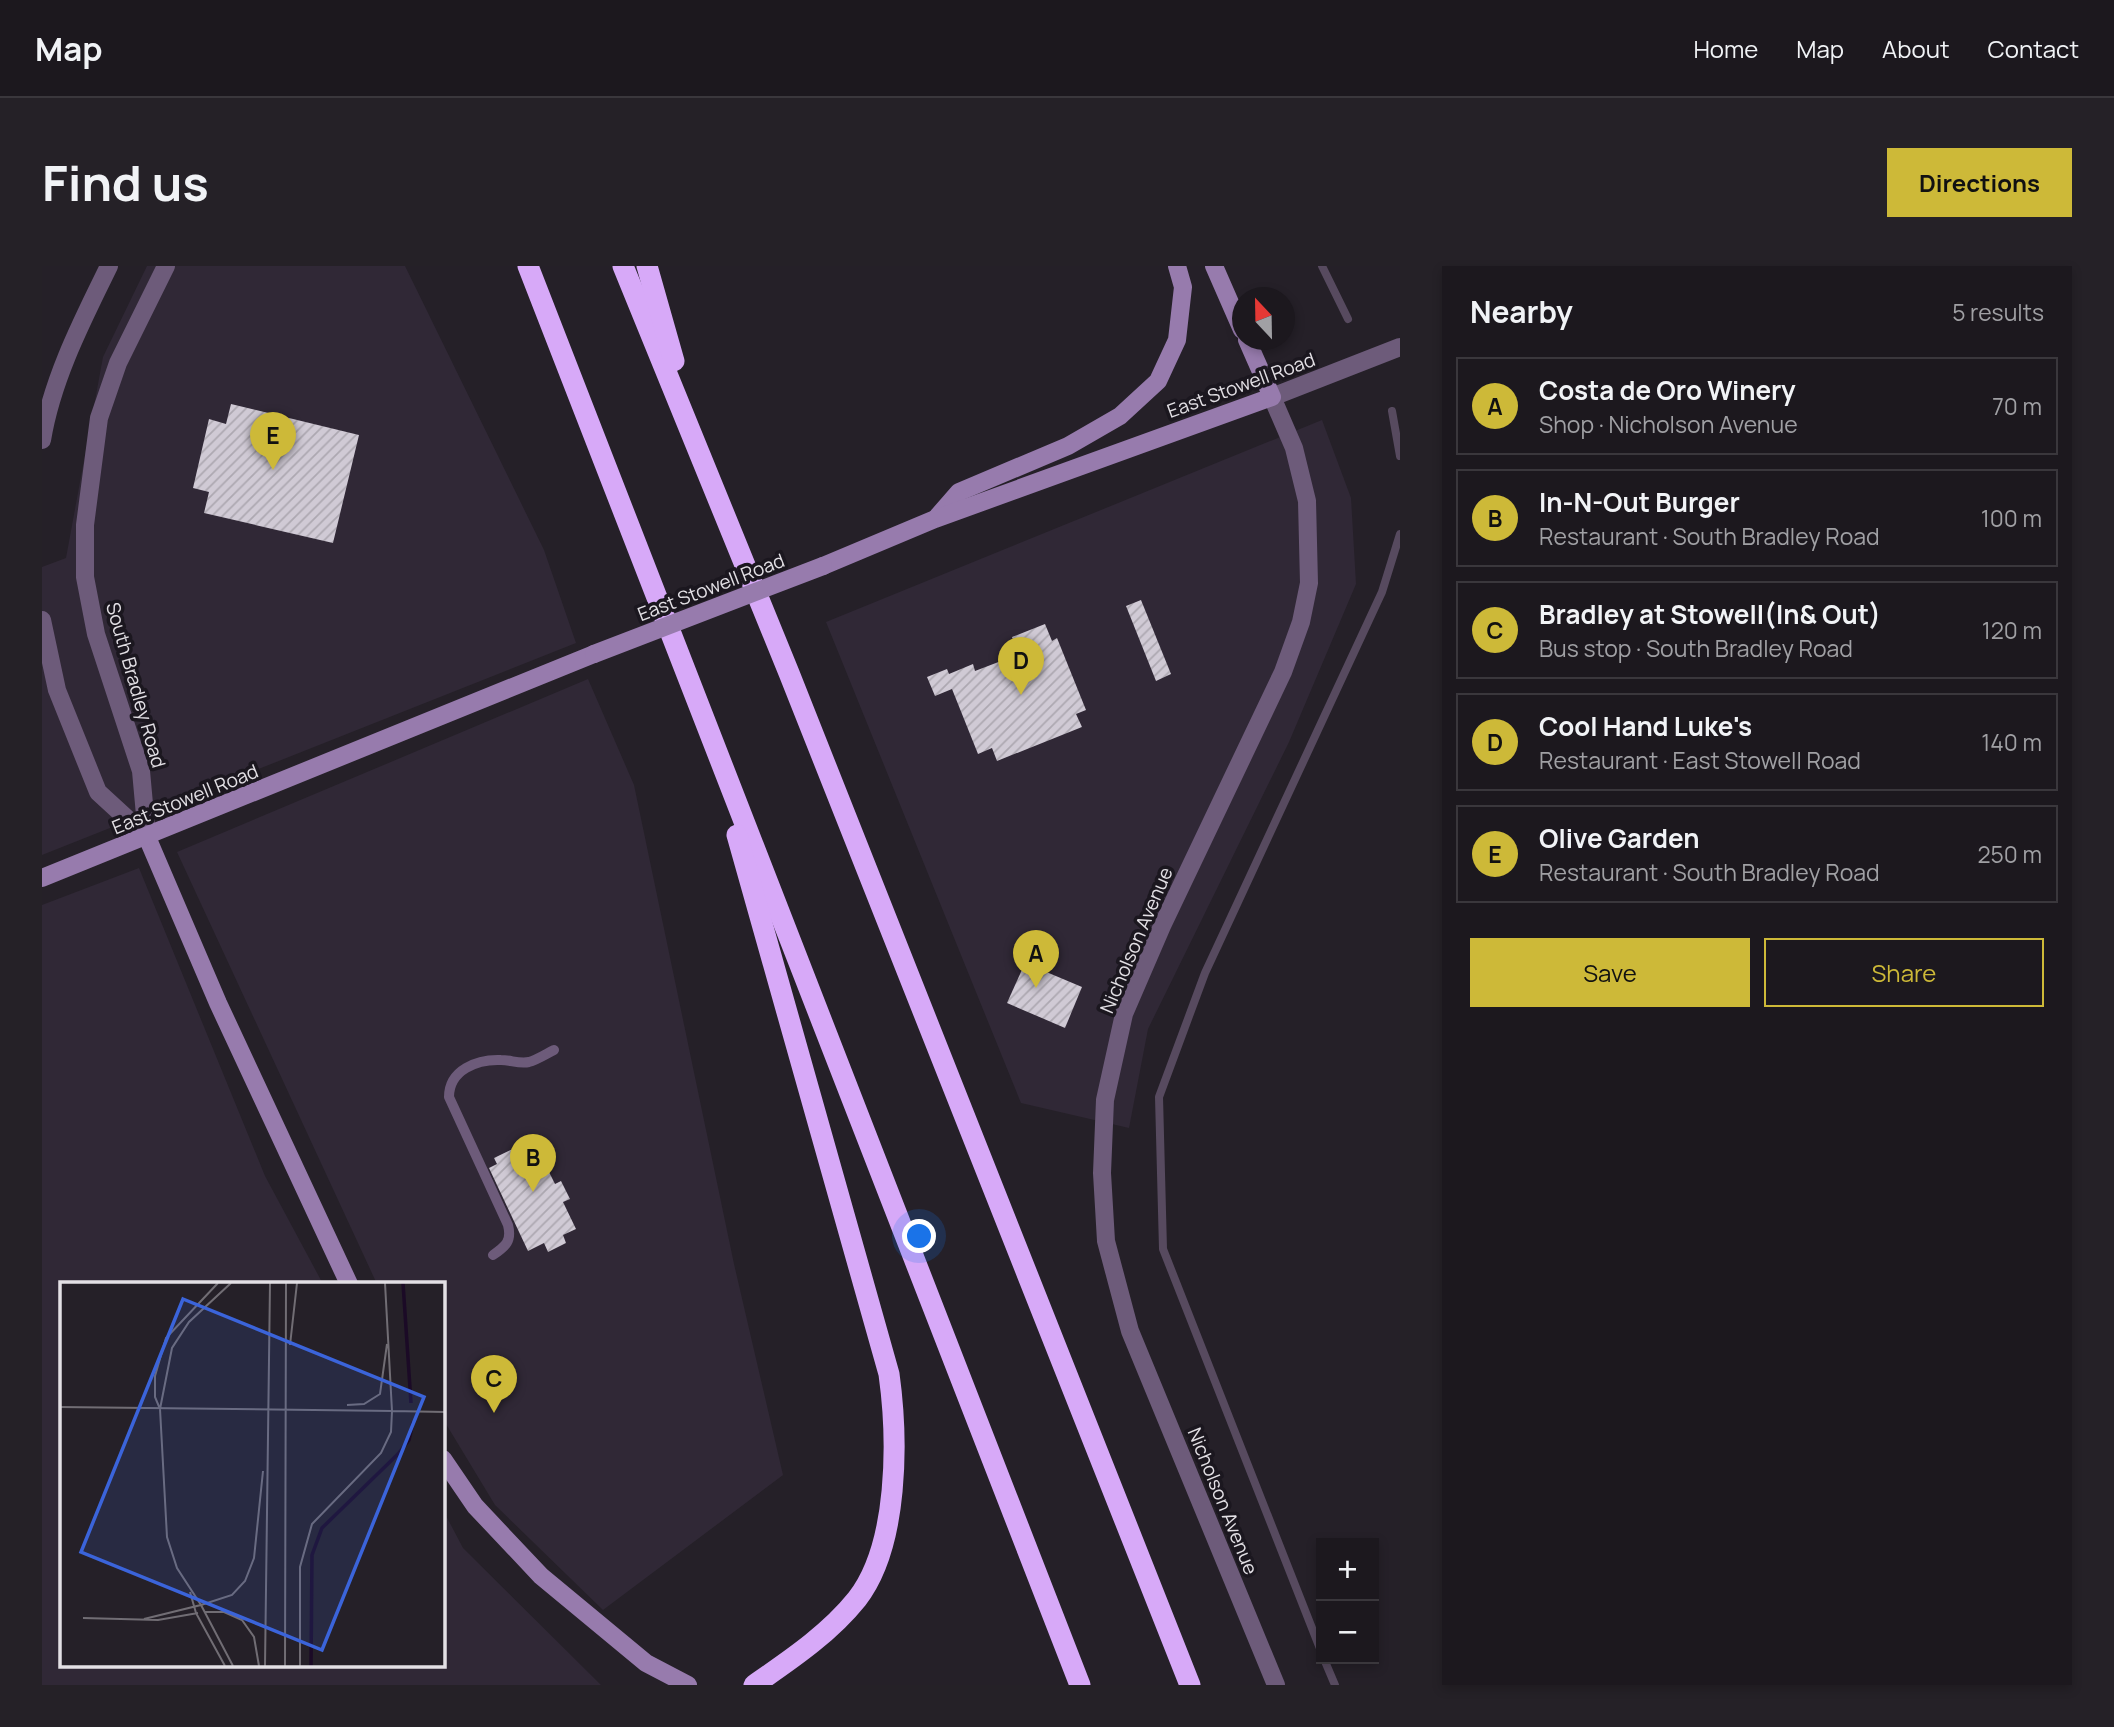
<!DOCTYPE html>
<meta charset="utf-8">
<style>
:root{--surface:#1c181e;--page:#252127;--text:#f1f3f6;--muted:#a0a0a4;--line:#3a373c;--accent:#cdb938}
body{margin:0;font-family:Manrope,sans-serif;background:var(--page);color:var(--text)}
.controls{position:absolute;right:21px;bottom:21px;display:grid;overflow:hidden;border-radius:0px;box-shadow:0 4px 10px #0003}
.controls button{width:63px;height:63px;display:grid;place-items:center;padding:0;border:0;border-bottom:2px solid var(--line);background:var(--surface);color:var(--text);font:35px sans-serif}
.compass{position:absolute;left:1190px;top:21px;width:63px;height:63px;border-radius:50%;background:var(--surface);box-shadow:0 4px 10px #0003;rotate:338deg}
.you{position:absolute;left:878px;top:971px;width:24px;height:24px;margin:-18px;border:5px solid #fff;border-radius:50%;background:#1a73e8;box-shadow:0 0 0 10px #1a73e833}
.badge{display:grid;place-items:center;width:46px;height:46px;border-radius:50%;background:var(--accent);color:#111;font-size:23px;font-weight:700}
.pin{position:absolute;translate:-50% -58px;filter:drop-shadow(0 2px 4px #0008)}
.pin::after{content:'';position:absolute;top:37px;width:24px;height:21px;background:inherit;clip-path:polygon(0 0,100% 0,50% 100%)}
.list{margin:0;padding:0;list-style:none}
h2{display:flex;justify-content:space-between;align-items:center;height:91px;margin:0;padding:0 28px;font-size:30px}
h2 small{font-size:23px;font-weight:400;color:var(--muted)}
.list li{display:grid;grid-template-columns:46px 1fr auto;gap:21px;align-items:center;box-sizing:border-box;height:98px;margin:0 14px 14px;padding:0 14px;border:2px solid var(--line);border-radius:0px}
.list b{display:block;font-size:26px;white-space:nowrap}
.list p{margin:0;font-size:23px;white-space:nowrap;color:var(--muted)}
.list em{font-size:23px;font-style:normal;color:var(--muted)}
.actions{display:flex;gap:14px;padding:21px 28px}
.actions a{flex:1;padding:16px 0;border:2px solid var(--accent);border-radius:0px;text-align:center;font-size:24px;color:var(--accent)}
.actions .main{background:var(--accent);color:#111}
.map{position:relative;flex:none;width:1358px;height:1419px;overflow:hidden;border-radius:0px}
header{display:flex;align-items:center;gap:42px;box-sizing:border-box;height:98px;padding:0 35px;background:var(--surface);border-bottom:2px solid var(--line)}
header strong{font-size:33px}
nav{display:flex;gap:38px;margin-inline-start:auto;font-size:24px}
.intro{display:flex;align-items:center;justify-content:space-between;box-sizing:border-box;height:168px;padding:0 42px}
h1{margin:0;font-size:49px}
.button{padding:18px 32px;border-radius:0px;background:var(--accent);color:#111;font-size:24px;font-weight:700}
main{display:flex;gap:42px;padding:0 42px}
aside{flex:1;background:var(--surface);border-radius:0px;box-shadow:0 4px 10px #0003}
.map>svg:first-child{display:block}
</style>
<header>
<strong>Map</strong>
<nav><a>Home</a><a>Map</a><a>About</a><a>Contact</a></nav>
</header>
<div class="intro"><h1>Find us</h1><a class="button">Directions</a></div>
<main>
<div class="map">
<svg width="1358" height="1419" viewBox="0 0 1358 1419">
<defs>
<pattern id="building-hatch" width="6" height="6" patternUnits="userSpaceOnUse" patternTransform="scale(1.75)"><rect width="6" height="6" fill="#d0cad5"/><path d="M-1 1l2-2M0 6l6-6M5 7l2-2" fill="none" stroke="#ada8b1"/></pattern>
</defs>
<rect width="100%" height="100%" fill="#252028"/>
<!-- built -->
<g fill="#302836">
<path d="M105,0H363L502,284L534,377L0,589V301L24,292L61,91Z"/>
<path d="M1280,154L1309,232L1314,318L1247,476L1106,763L1087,862L979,837L784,356Z"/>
<path d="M546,413L592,519L692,998L741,1209L561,1344L453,1239L401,1153V1018H335L135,586Z"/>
<path d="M97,602L223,910L281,1018H19V1400H401V1244L421,1282L559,1419H0V639Z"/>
</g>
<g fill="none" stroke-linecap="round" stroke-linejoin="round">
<!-- stream -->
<g stroke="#574a5f" stroke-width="8">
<path d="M1280,0L1306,53"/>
<path d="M1350,145L1358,190"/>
<path d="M1279,1385L1121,983L1117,831L1163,707L1340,326L1358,268"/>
<path d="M1282,1393L1293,1419"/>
</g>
</g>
<!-- building -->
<g fill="url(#building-hatch)">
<path d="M189,138L317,169L291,277L162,247L167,226L151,222L167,153L184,158Z"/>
<path d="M1099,334L1129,408L1114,415L1084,340Z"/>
<path d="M1003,358L1010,375L1015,372L1044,444L1034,448L1040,461L955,495L950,482L936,488L910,423L893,430L885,411L905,403L907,408L931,398L933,405L977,388L970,371Z"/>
<path d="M983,697L1040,721L1023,762L965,737Z"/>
<path d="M483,877L486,884L494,880L513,918L519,915L528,933L521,936L534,963L521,969L524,977L506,986L502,977L486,985L447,902L455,898L452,892Z"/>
</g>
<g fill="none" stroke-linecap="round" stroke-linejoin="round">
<!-- service -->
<path stroke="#6d5b7a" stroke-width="10" d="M451,989C464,980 470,975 466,959L407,831C407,804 435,793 459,794C469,794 477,798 487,796C495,794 504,788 512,784"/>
<!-- minor -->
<path stroke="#6d5b7a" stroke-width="18" d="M1230,131L1252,182L1265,235L1267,317L1259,356L1241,406L1120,660L1082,748L1063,834L1060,907L1064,975L1088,1065L1234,1419"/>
<!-- tertiary -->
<g stroke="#6d5b7a" stroke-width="18">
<path d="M1230,131L1358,81"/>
<path d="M0,174C10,113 40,55 67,0"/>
<path d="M0,354L15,424L56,526L105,571"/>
<path d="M105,571L99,505L54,368L43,311V259L57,152L76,97L124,0"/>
</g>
<!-- secondary -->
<g stroke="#977bad" stroke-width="18">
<path d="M1172,0L1200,64"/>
<path d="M896,250L917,226L1026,180L1078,150L1116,115L1135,74L1141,21L1135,0"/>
<path d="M781,300L893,253L1230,131L1205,74"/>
<path d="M105,571L176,737L307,1018"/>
<path d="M0,612L552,388"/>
<path d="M401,1193L433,1240L499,1310L604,1397L646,1419"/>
</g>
<!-- motorway -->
<g stroke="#d7a9f8" stroke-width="21">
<path d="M486,0L1038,1419"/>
<path d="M581,0L747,407L1148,1419"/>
<path d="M605,0L632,95"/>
<path d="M695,569L847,1108C856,1173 857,1279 815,1333C787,1368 748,1394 712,1419"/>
</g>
<!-- secondary-bridge -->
<path stroke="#977bad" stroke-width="18" d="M552,388L781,300"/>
</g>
<g text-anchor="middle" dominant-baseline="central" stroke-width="7" stroke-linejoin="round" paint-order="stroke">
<!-- street labels -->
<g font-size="19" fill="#e3e0e5" stroke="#1b171f">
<text transform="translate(1199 119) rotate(-20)">East Stowell Road</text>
<text transform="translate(669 321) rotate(-21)">East Stowell Road</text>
<text transform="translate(94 419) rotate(74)">South Bradley Road</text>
<text transform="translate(143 533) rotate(-22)">East Stowell Road</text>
<text transform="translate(1094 674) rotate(-67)">Nicholson Avenue</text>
<text transform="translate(1181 1235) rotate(68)">Nicholson Avenue</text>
</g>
</g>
<!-- overview -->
<g transform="translate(18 1016)">
<rect width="385" height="385" fill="#252028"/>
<path fill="none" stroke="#1b0a26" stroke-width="3.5" d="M343,1L351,121M251,384L252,273L262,246L338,172L349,158L353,140"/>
<path fill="none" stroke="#716d74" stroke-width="2" d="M230,63L237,1M287,123L304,122L320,112L327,62M0,125L332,129L325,1M100,127L112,66L129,40L171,1M100,127L95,115V94L106,56L158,1M100,127L107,255L117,286L141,323M130,310L136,331M141,323L172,313L185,299L194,276L203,189M145,330H164L182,338L194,355L199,384M136,331L165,384M23,336L98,338L138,331M84,337L141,323L173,384M205,384L210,1M225,384L226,1M240,384V285L252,242L321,171L331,150L332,129L385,130"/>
<path fill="#3b64da" fill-opacity="0.15" stroke="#3b64da" stroke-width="3.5" d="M123,17L364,115L262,368L21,270Z"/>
<rect width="385" height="385" fill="none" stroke="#e3e0e5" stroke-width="3.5"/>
</g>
</svg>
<div class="controls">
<button>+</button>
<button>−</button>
</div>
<svg class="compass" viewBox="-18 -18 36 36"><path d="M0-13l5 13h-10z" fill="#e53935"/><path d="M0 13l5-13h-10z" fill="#a0a0a4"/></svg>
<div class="you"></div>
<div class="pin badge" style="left:994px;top:722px">A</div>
<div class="pin badge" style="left:491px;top:926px">B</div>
<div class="pin badge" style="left:452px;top:1147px">C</div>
<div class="pin badge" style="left:979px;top:429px">D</div>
<div class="pin badge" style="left:231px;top:204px">E</div>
</div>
<aside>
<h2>Nearby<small>5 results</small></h2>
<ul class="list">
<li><span class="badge">A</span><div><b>Costa de Oro Winery</b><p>Shop · Nicholson Avenue</p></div><em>70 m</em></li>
<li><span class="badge">B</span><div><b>In-N-Out Burger</b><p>Restaurant · South Bradley Road</p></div><em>100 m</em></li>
<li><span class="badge">C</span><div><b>Bradley at Stowell(In&amp; Out)</b><p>Bus stop · South Bradley Road</p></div><em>120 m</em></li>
<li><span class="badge">D</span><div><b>Cool Hand Luke's</b><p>Restaurant · East Stowell Road</p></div><em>140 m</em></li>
<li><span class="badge">E</span><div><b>Olive Garden</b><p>Restaurant · South Bradley Road</p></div><em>250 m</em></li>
</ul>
<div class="actions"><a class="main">Save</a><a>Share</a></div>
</aside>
</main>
